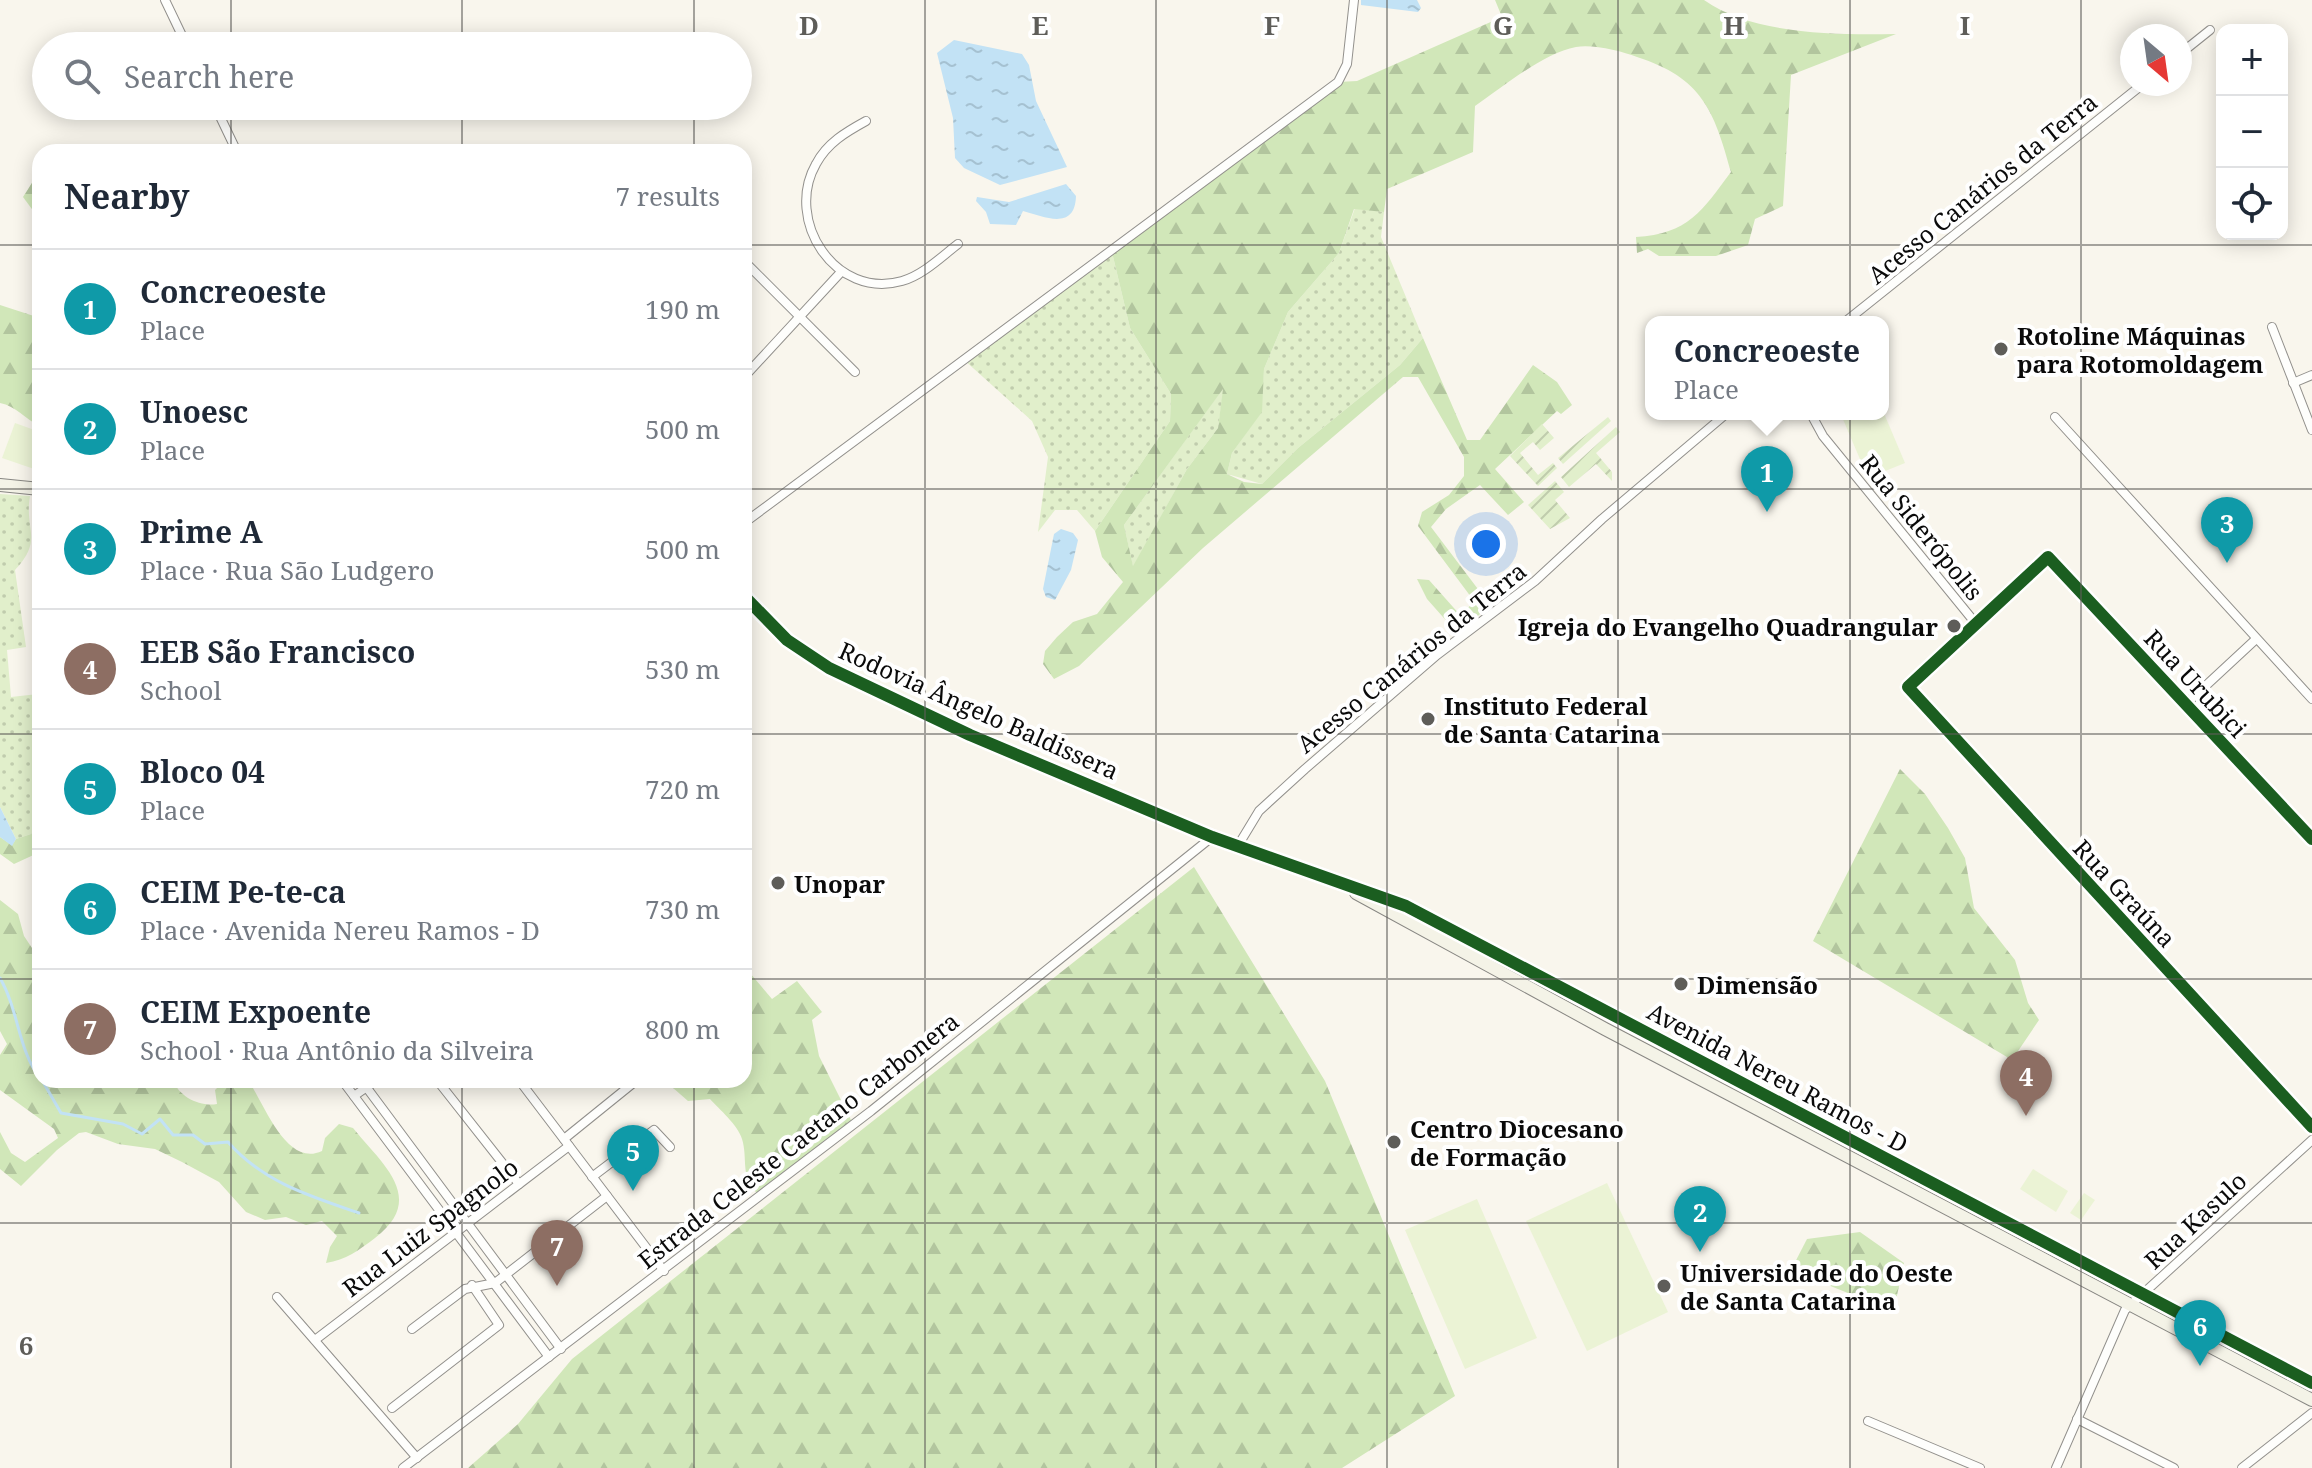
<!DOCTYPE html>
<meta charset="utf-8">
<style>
:root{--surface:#fff;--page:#f2f2f3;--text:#1f2937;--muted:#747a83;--line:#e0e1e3;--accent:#db2777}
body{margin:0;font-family:"Noto Serif",serif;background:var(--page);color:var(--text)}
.controls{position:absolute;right:24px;top:24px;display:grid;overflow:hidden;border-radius:16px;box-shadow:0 4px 20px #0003}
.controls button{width:72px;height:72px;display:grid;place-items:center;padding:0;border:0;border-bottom:2px solid var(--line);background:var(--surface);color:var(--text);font:40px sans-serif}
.compass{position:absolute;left:2120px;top:24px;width:72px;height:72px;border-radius:50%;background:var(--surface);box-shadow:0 4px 20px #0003;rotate:151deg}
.you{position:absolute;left:1486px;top:544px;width:28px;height:28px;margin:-20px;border:6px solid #fff;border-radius:50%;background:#1a73e8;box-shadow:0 0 0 12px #1a73e833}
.badge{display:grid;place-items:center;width:52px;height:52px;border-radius:50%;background:var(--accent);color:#fff;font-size:26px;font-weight:700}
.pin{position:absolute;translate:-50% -66px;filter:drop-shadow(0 2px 4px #0008)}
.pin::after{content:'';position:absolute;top:42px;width:28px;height:24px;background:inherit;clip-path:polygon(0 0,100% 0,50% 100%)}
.popup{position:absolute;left:1645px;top:316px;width:244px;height:104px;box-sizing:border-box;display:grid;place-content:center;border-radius:16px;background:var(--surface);filter:drop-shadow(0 2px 6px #0005);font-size:26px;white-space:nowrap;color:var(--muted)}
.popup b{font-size:30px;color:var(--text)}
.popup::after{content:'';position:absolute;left:50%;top:100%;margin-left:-16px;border:16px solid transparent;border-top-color:var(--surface)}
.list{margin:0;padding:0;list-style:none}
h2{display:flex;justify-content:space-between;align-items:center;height:104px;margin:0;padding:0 32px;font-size:34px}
h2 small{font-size:26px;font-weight:400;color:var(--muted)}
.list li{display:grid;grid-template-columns:52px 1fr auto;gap:24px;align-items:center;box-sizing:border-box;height:120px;padding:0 32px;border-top:2px solid var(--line)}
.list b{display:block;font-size:30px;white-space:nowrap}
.list p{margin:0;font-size:26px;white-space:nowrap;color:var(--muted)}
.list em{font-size:26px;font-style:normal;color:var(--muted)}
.icon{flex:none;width:44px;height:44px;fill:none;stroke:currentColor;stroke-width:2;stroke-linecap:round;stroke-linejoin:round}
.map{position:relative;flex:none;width:2312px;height:1468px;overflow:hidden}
.search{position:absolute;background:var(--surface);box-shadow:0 4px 20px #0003;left:32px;top:32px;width:720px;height:88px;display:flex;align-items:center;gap:20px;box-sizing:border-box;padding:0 28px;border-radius:44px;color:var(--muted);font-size:30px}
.panel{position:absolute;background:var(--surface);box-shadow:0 4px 20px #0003;left:32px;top:144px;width:720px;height:944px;border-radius:24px}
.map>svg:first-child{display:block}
</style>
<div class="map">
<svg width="2312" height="1468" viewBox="0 0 2312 1468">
<defs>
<pattern id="grass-dots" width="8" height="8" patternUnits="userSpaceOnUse" patternTransform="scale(2)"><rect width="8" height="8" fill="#e1efcb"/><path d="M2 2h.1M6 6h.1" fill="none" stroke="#c0ccad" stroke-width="1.8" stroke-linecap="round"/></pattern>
<pattern id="forest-firs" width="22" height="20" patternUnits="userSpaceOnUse" patternTransform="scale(2)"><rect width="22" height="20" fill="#d1e7b9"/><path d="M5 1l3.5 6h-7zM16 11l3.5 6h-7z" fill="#b2c59e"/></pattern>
<pattern id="garden-furrows" width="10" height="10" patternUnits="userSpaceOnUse" patternTransform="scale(2)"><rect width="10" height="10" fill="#e1efcb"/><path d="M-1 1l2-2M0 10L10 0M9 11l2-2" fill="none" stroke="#c0ccad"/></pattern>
<pattern id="water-ripples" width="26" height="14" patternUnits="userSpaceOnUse" patternTransform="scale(2)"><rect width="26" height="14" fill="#c2e2f5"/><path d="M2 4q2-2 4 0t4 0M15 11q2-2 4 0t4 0" fill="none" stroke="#a5c1d1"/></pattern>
</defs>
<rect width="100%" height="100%" fill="#f9f6ed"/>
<!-- grass -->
<g fill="url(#grass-dots)">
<path d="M1355,208L1384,212L1381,237L1423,338L1400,365L1298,448L1262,484L1227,474L1232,453L1261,412L1264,369L1288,312L1339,253Z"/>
<path d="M1111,248L1130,328L1171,394L1170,421L1095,531L1077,510H1055L1038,532L1048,457L1032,421L963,359Z"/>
<path d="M1224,387L1218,428L1187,469L1133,567L1124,525Z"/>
<path d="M0,494L30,496C24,530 44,539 15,570L26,647L7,650L11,697L38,694L40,831L16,839L0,807Z"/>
</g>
<!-- forest -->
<g fill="url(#forest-firs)" fill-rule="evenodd">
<path d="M1495,0H1704C1754,35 1837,35 1896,34L1791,75L1783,206L1755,219L1748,245L1716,256H1659L1648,249L1637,253L1636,237C1688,234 1702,211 1731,172C1714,110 1702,78 1637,57C1621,51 1593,44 1576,47C1543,53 1503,87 1475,106L1473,152L1387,189L1384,212L1354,209L1339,253L1288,312L1264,369L1262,412L1232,453L1227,474L1244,482L1262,484L1298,448L1400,365L1423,338L1467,440H1480L1533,365L1557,382L1572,405L1561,414L1557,411L1495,469L1524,502L1508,515L1480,485L1446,509L1431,527L1490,605L1458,634L1427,599L1417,579L1429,580L1461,616L1474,601L1418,526L1422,512L1449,495L1464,476V457L1418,377H1403L1203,548L1079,666L1054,679L1043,664L1045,651L1057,637L1073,622L1097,614L1123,582L1102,557L1095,531L1170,421L1171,394L1130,328L1111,248L1338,82L1357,81L1502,17ZM1223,389L1218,428L1187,469L1133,566L1124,525Z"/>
<path d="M40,170V220L23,197Z"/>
<path d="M0,305L40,318V426C25,419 16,406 0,403Z"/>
<path d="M1900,769L1925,794L1948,828L1965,858L1974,908L2015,960L2028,1003L2039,1020L2012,1060L1813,941Z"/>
<path d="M40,831V852L14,864L0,854V837L12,845L16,839Z"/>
<path d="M1194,867L1325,1081L1455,1396L1342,1468H468L518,1424L572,1359Z"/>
<path d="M0,900L18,914L24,936L40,960V1080H173C179,1097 200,1107 217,1104L215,1090L225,1080H248C264,1103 286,1168 322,1151L325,1138L339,1124L353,1128C383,1165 427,1198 375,1238C359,1250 346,1260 326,1263L330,1247L337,1236L322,1221L306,1225L286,1217L265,1220L246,1212L219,1182L182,1162L155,1149L118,1144L86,1132L79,1133L57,1150L21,1186L0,1169V1132L11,1153L25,1162L58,1138L54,1129L0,1090V1055L7,1044L0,1031Z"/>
<path d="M744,966L772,999L797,981L822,1012L812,1020L819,1056L852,1122L757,1193C740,1178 748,1158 742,1139C738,1125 719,1109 710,1099L688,1101L664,1080H744Z"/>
<path d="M1860,1232L1904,1263L1896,1300L1875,1304L1791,1270L1807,1239Z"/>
</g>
<!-- garden -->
<g fill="url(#garden-furrows)">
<path d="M1608,417L1611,421L1563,464L1558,458Z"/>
<path d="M1542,424L1554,438L1540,450L1533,442L1520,453L1538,475L1553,463L1557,468L1538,486L1510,456Z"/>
<path d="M1616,427L1620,432L1596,453L1612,472V481L1596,464L1569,487L1561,477Z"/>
<path d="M1555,481L1564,492L1555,500L1570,518L1550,529L1528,505Z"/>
</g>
<!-- pitch -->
<g fill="#ebf3d5">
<path d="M1883,411L1905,463L1868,478L1842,417Z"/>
<path d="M15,423L40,432V471L2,458Z"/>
<path d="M2033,1169L2068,1191L2056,1212L2020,1189Z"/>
<path d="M1607,1183L1668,1312L1587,1351L1526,1221Z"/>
<path d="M2084,1193L2095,1200L2081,1220L2070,1213Z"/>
<path d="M1477,1199L1537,1338L1465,1369L1405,1230Z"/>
</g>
<!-- water -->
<g fill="url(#water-ripples)">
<path d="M1361,0H1417L1421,8L1418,12L1361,5Z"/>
<path d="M954,40L1022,54L1029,65L1036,101L1067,167L1000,185L964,168L955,158L953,118L937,53Z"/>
<path d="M1066,184L1076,196C1075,231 1045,217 1023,211L1016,225L990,224L986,212L976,201L977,197L1009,202Z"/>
<path d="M1061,529L1073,533L1078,540L1071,570L1055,600L1046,597L1043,589L1054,534Z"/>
<path d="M0,807L16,839L12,846L0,837Z"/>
</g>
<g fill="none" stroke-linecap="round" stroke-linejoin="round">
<!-- stream -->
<g stroke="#c2e2f5" stroke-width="3">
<path d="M0,978C19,1011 18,1050 40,1078"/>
<path d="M42,1080L61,1113L123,1124L142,1134L160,1119L173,1135H193L205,1144L228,1142C263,1182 309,1196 359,1213"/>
</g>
<!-- street casing -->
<g stroke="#92908c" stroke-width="10">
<g id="street">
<path d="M165,0L187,46"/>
<path d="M2180,54L2210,30"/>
<path d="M215,106L237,152"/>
<path d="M866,121C846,132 827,143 816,164C784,220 835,300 902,281C923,275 941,257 958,244"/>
<path d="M744,261L855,372"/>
<path d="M1845,322L2143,84"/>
<path d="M2272,327L2312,430"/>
<path d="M744,377L841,272"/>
<path d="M2293,383L2312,375"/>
<path d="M1811,414L1823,436L1977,625"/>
<path d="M2055,417L2312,699"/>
<path d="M744,523L1338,82L1347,64L1354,0"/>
<path d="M2186,704L2255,640"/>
<path d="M2312,839L2048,557L1908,687L2312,1127"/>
<path d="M1239,844L1259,811L1305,769L1437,655L1535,581L1602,519L1726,414"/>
<path d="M342,1080L549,1357"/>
<path d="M361,1080L561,1349"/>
<path d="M437,1080L519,1184"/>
<path d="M519,1080L664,1271"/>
<path d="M354,1096L377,1080"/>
<path d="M564,1139L637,1080"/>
<path d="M592,1177L654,1130L670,1147"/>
<path d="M277,1297L417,1458"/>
<path d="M412,1329L465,1289L495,1283L607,1196"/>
<path d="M315,1340L569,1146"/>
<path d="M392,1408L499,1325L472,1285"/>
<path d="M2077,1419L2174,1468"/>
<path d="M1868,1421L1980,1468"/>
<path d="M403,1468L871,1111L1212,837"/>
<path d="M2056,1468L2125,1310L2312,1140"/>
<path d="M2242,1468L2312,1413"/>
</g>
</g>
<!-- secondary casing -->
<g stroke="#888783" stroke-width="14">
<g id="secondary">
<path d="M0,485L40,489"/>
<path d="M744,596L787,640L829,668L970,735L1212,837L1406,906L2312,1383"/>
<path d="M1356,893L1605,1029L2312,1400"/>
</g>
</g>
<!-- street -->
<use href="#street" stroke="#fefefc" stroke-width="8"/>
<!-- secondary -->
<use href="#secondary" stroke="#f4f3e7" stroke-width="12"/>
<!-- cycleway casing -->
<g stroke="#fff" stroke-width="17">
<g id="cycleway">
<path d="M744,596L787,640L829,668L970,735L1212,837L1406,906L2312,1383"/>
<path d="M2312,839L2048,557L1908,687L2312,1127"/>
</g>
</g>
<!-- cycleway -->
<use href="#cycleway" stroke="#1b5e20" stroke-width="12"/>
</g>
<!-- grid -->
<path fill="none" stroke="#5e5d59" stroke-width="2" stroke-opacity="0.55" d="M231,0V46M462,0V46M694,0V46M925,0V1468M1156,0V1468M1387,0V1468M1618,0V1468M1850,0V1468M2081,0V1468M231,106V152M462,106V152M694,106V152M0,245H40M744,245H2312M0,489H40M744,489H2312M0,734H40M744,734H2312M0,979H40M744,979H2312M231,1080V1468M462,1080V1468M694,1080V1468M0,1223H2312"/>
<!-- markers -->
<g fill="#5e5d59" stroke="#fff" stroke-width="3">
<circle cx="2001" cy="349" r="8"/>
<circle cx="1954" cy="626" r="8"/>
<circle cx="1428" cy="719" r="8"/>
<circle cx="778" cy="883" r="8"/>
<circle cx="1681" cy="984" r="8"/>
<circle cx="1394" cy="1142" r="8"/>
<circle cx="1664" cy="1286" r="8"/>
</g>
<g text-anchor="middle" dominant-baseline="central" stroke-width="8" stroke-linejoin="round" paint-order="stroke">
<!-- street labels -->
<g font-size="24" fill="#0a0a0a" stroke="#fff">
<text transform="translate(1982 188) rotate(-39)">Acesso Canários da Terra</text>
<text transform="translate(1922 527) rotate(51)">Rua Siderópolis</text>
<text transform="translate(1411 657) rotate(-39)">Acesso Canários da Terra</text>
<text transform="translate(2196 683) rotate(47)">Rua Urubici</text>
<text transform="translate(979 710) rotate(24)">Rodovia Ângelo Baldissera</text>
<text transform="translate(2125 893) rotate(47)">Rua Graúna</text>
<text transform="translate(1778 1077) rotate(28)">Avenida Nereu Ramos - D</text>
<text transform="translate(798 1140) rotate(-38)">Estrada Celeste Caetano Carbonera</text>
<text transform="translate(2195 1220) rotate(-43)">Rua Kasulo</text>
<text transform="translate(430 1227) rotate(-37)">Rua Luiz Spagnolo</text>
</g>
<!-- poi labels -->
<g font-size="24" font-weight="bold" fill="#0a0a0a" stroke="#fff" text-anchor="start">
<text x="2017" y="335">Rotoline Máquinas<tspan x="2017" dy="28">para Rotomoldagem</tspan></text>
<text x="1938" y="626" text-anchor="end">Igreja do Evangelho Quadrangular</text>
<text x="1444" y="705">Instituto Federal<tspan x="1444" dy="28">de Santa Catarina</tspan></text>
<text x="794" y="883">Unopar</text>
<text x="1697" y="984">Dimensão</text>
<text x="1410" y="1128">Centro Diocesano<tspan x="1410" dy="28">de Formação</tspan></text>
<text x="1680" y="1272">Universidade do Oeste<tspan x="1680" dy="28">de Santa Catarina</tspan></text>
</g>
</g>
<g font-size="26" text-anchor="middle" font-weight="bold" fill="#5e5d59" stroke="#fff" stroke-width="8" stroke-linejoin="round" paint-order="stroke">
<text x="809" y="35">D</text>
<text x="1040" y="35">E</text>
<text x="1272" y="35">F</text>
<text x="1503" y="35">G</text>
<text x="1734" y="35">H</text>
<text x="1965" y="35">I</text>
<text x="26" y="1355">6</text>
</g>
</svg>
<div class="controls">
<button>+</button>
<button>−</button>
<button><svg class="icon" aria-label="locate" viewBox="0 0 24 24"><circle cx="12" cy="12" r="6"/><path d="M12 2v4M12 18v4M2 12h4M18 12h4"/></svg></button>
</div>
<svg class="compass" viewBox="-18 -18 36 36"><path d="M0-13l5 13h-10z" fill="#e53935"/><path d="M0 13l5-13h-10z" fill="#747a83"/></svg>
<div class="you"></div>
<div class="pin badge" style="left:1767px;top:512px;background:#0f9aa8">1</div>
<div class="popup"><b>Concreoeste</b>Place</div>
<div class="pin badge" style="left:1700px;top:1252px;background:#0f9aa8">2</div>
<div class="pin badge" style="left:2227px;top:563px;background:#0f9aa8">3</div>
<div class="pin badge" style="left:2026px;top:1116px;background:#8d6e63">4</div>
<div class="pin badge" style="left:633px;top:1191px;background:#0f9aa8">5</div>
<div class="pin badge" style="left:2200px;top:1366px;background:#0f9aa8">6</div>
<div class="pin badge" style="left:557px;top:1286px;background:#8d6e63">7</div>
<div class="search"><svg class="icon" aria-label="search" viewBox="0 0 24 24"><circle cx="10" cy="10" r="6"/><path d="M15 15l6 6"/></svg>Search here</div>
<section class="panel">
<h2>Nearby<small>7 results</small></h2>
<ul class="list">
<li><span class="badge" style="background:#0f9aa8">1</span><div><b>Concreoeste</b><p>Place</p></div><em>190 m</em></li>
<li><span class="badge" style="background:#0f9aa8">2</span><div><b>Unoesc</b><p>Place</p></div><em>500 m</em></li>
<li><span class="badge" style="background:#0f9aa8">3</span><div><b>Prime A</b><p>Place · Rua São Ludgero</p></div><em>500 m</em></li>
<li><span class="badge" style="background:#8d6e63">4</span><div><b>EEB São Francisco</b><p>School</p></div><em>530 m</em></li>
<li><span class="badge" style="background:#0f9aa8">5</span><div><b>Bloco 04</b><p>Place</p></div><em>720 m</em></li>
<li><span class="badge" style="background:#0f9aa8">6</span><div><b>CEIM Pe-te-ca</b><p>Place · Avenida Nereu Ramos - D</p></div><em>730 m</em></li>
<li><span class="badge" style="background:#8d6e63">7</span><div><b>CEIM Expoente</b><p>School · Rua Antônio da Silveira</p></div><em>800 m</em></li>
</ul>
</section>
</div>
